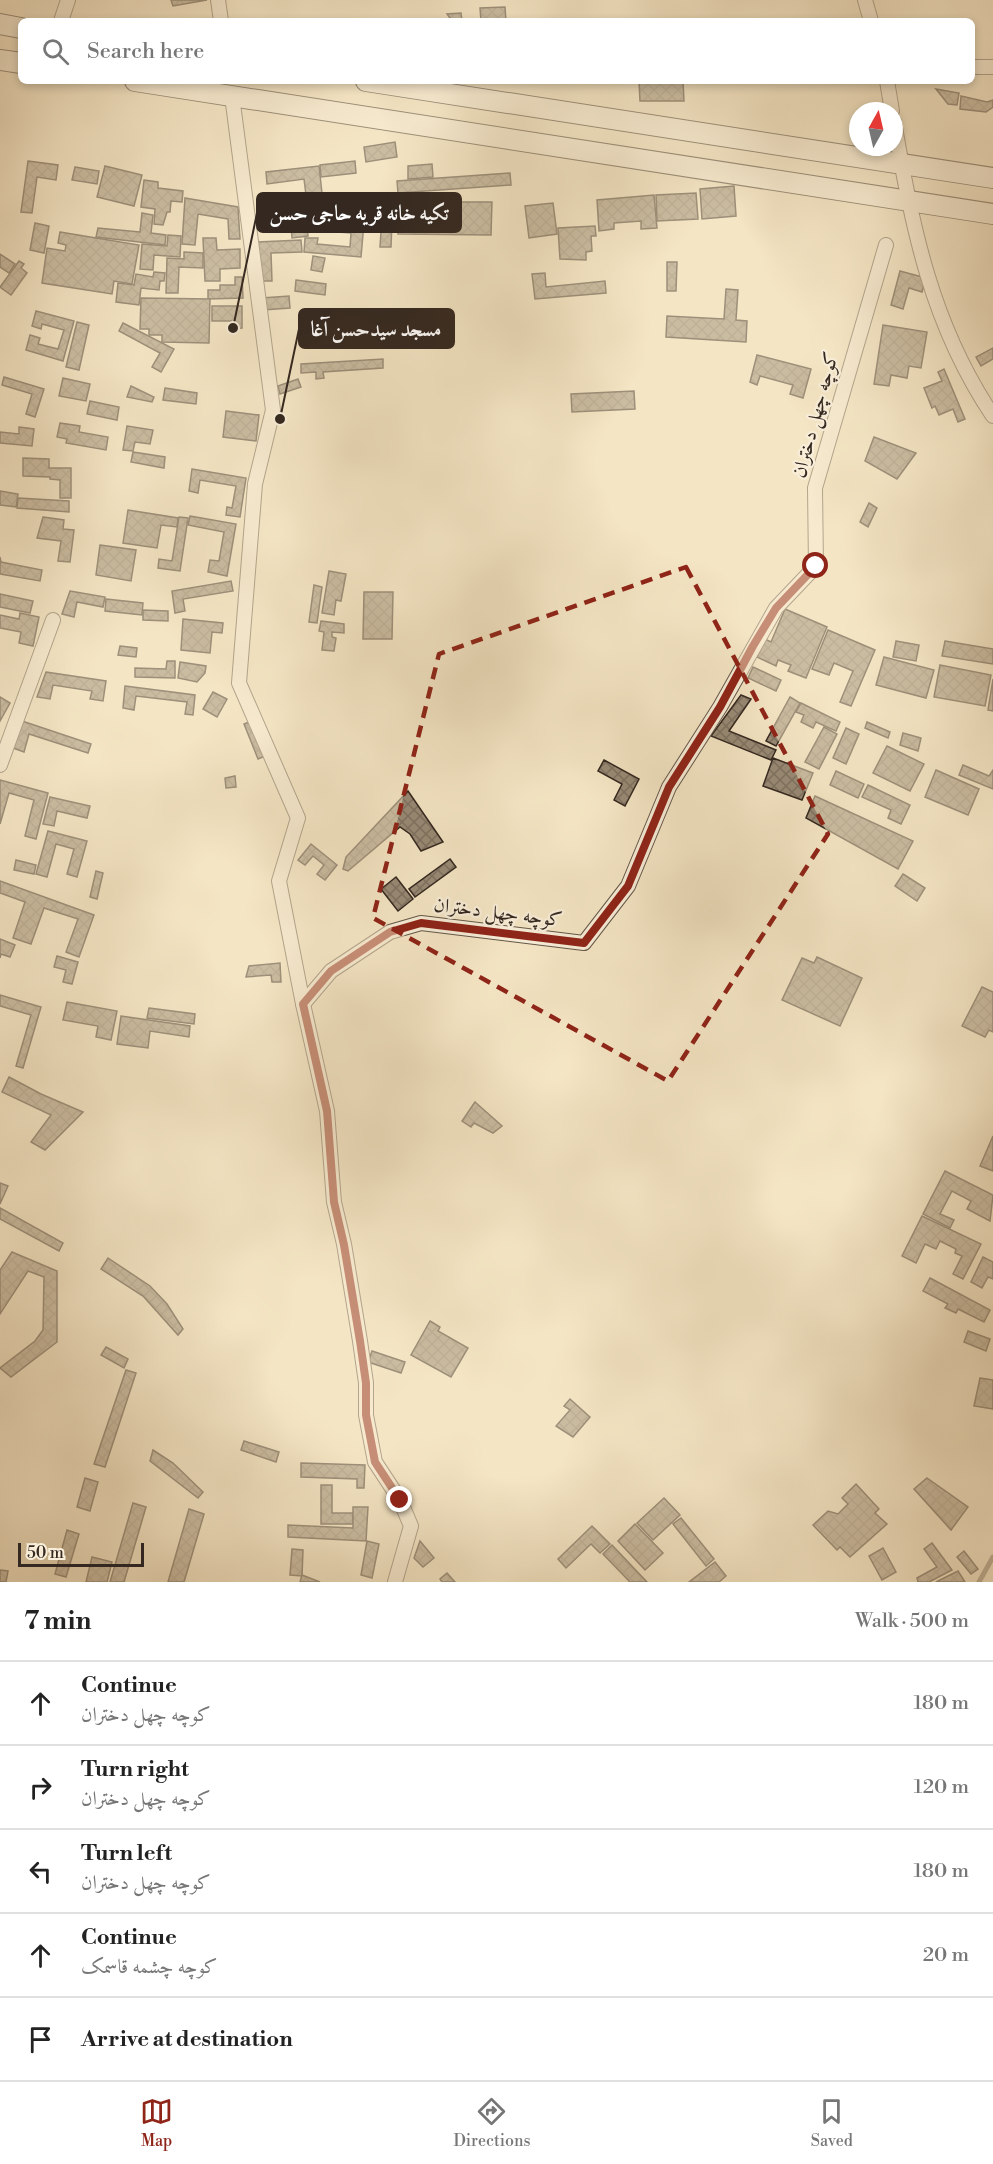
<!DOCTYPE html>
<meta charset="utf-8">
<style>
:root{--surface:#fff;--page:#f6f6f6;--text:#222;--muted:#767676;--line:#e0e0e0;--accent:#8f2418}
body{margin:0;font-family:"Libre Bodoni",Amiri,serif;background:var(--page);color:var(--text)}
.compass{position:absolute;left:849px;top:102px;width:54px;height:54px;border-radius:50%;background:var(--surface);box-shadow:0 3px 9px #0003;rotate:8deg}
.scale{position:absolute;left:18px;bottom:15px;width:126px;box-sizing:border-box;padding-left:6px;border:3px solid #342820;border-top:0;font-size:16px;line-height:21px;white-space:nowrap;color:#342820;-webkit-text-stroke:4px #f8eed9;paint-order:stroke}
.stop{position:absolute;width:18px;height:18px;margin:-14px;border:4px solid #8f2418;border-radius:50%;background:#fff}
.stop.end{background:#8f2418;border-color:#fff;box-shadow:0 2px 6px #0008}
.list{margin:0;padding:0;list-style:none}
h2{display:flex;justify-content:space-between;align-items:center;height:78px;margin:0;padding:0 24px;font-size:26px}
h2 small{font-size:20px;font-weight:400;color:var(--muted)}
.list li{display:grid;grid-template-columns:39px 1fr auto;gap:18px;align-items:center;box-sizing:border-box;height:84px;padding:0 24px;border-top:2px solid var(--line)}
.list b{display:block;font-size:22px;white-space:nowrap}
.list p{margin:0;font-size:20px;white-space:nowrap;color:var(--muted)}
.list em{font-size:20px;font-style:normal;color:var(--muted)}
.icon{flex:none;width:33px;height:33px;fill:none;stroke:currentColor;stroke-width:2;stroke-linecap:round;stroke-linejoin:round}
.map{position:relative;flex:none;width:993px;height:1582px;overflow:hidden}
.search{position:absolute;background:var(--surface);box-shadow:0 3px 9px #0003;left:18px;right:18px;top:18px;height:66px;display:flex;align-items:center;gap:15px;box-sizing:border-box;padding:0 21px;border-radius:9px;color:var(--muted);font-size:22px}
.sheet{height:498px;background:var(--surface)}
nav{display:flex;justify-content:space-around;align-items:center;box-sizing:border-box;height:84px;border-top:2px solid var(--line);background:var(--surface);font-size:16px;color:var(--muted)}
nav a{display:grid;justify-items:center;gap:3px}
nav .on{color:var(--accent)}
.map>svg:first-child{display:block}
</style>
<div class="map">
<svg width="993" height="1582" viewBox="0 0 993 1582">
<defs>
<pattern id="building-cross-hatch" width="8" height="8" patternUnits="userSpaceOnUse" patternTransform="scale(1.5)"><rect width="8" height="8" fill="#988a75"/><path d="M0 0l8 8M0 8l8-8" fill="none" stroke="#7d7160"/></pattern>
</defs>
<rect width="100%" height="100%" fill="#f4e5c4"/>
<filter id="stains"><feTurbulence type="fractalNoise" baseFrequency=".00333" numOctaves="4"/><feColorMatrix values="0 0 0 0 .2 0 0 0 0 .09 0 0 0 0 .02 0 0 0 .5 -.17"/></filter>
<radialGradient id="worn" r=".72"><stop offset=".6" stop-color="#630" stop-opacity="0"/><stop offset="1" stop-color="#630" stop-opacity=".3"/></radialGradient>
<g fill="none" stroke-linecap="round" stroke-linejoin="round">
<!-- stream -->
<path stroke="#807361" stroke-width="5" d="M979,1582L993,1557"/>
</g>
<!-- building -->
<g fill="url(#building-cross-hatch)" stroke="#342820" stroke-width="1.5">
<path d="M171,0H207L173,6Z"/>
<path d="M505,7L506,21H481L480,8Z"/>
<path d="M461,13L462,21H452L447,14Z"/>
<path d="M639,81H683L684,101H640Z"/>
<path d="M936,89L959,93L957,105L948,104Z"/>
<path d="M961,96L987,102L993,100V107L986,112L960,109Z"/>
<path d="M395,142L397,157L366,162L364,147Z"/>
<path d="M28,161L58,165L56,180L37,177L32,213L21,212Z"/>
<path d="M355,161L356,173L321,177L320,165Z"/>
<path d="M432,164L433,177L408,179V166Z"/>
<path d="M105,166L142,175L134,206L97,197Z"/>
<path d="M319,166L322,193L306,195L304,179L267,184L266,172Z"/>
<path d="M75,167L99,171L97,184L72,180Z"/>
<path d="M510,173L511,185L398,193L397,181Z"/>
<path d="M144,180L158,182V188L183,191L182,202L171,201L170,212H167L163,225L154,224L155,209L141,207Z"/>
<path d="M734,186L736,216L702,219L700,189Z"/>
<path d="M353,193L367,194L365,220L351,219Z"/>
<path d="M696,193L698,219L657,221L656,195Z"/>
<path d="M654,195L657,228L641,229V221L614,223V229L599,231L597,200Z"/>
<path d="M185,198L238,207L240,239H229L228,219L198,214L195,245L182,244Z"/>
<path d="M297,198L299,207L270,212L273,227L260,229L257,204Z"/>
<path d="M319,200L320,217L307,218L308,236L292,238L290,213L301,212L300,202Z"/>
<path d="M398,202H492L491,235L398,234Z"/>
<path d="M553,203L557,234L529,238L525,206Z"/>
<path d="M142,213L153,215L151,233L166,235L165,245L96,237L98,228L140,232Z"/>
<path d="M313,219L364,223L361,257L304,252L305,238H318L317,244L350,247L351,233L312,230Z"/>
<path d="M372,222H392L391,247H380L381,232H371Z"/>
<path d="M35,223L49,226L44,253L30,250Z"/>
<path d="M595,226L596,236H591L592,251L586,252V260L560,259L558,228Z"/>
<path d="M60,232L139,245L132,284L114,281L112,294L42,283L47,248L65,251L66,245L58,243Z"/>
<path d="M168,235L181,236L180,257L154,255L153,270L140,269L142,244L167,246Z"/>
<path d="M203,238H216L217,250L240,249V268L220,269V281H205Z"/>
<path d="M301,240L302,252L271,253L272,281H260L258,242Z"/>
<path d="M184,252L203,253V268L179,267L178,293H166L167,258L184,259Z"/>
<path d="M0,254L15,264L9,273L0,267Z"/>
<path d="M313,256L325,258L322,272L311,270Z"/>
<path d="M19,261L24,264L21,268L27,273L11,295L0,287Z"/>
<path d="M667,262H677L676,291H667Z"/>
<path d="M900,271L926,278L922,292L909,288L903,309L891,305Z"/>
<path d="M154,272L165,273L164,281H160L159,290L141,288L139,305L116,302L118,283L134,285L136,274L153,277Z"/>
<path d="M545,273L546,287L605,281L606,293L535,299L532,274Z"/>
<path d="M235,277H242L243,298L208,299V290H220V285H235Z"/>
<path d="M296,280L326,284L325,295L295,291Z"/>
<path d="M726,289L738,290L736,320L747,321L746,342L666,337L667,316L724,319Z"/>
<path d="M289,296L290,308L263,310L262,298Z"/>
<path d="M141,298L210,299L209,343L162,342V335H149V329H140Z"/>
<path d="M212,306H242V328L231,329V321H212Z"/>
<path d="M36,311L74,321L63,361L26,350L30,335L40,338L38,344L58,349L64,330L42,324L41,329L32,326Z"/>
<path d="M77,322L89,325L79,370L66,367Z"/>
<path d="M123,323L174,349L161,372L152,367L160,353L119,331Z"/>
<path d="M883,325L927,332L921,368L909,366L907,378L891,375L889,386L874,384Z"/>
<path d="M993,348V359L981,366L976,357Z"/>
<path d="M757,355L811,369L803,398L790,394L793,385L760,376L757,385L750,382Z"/>
<path d="M383,359V368L323,372L324,378L316,379V372L301,373V364Z"/>
<path d="M944,369L965,419L958,422L953,409L939,415L935,406L932,408L924,388L942,381L938,372Z"/>
<path d="M4,377L44,389L35,417L26,414L32,394L2,385Z"/>
<path d="M63,378L90,384L86,401L59,396Z"/>
<path d="M298,379L301,387L280,394L278,386Z"/>
<path d="M131,386L154,397L152,402L127,397Z"/>
<path d="M165,388L197,393L196,404L163,400Z"/>
<path d="M634,391L635,409L572,412L571,394Z"/>
<path d="M90,401L119,407L117,420L87,414Z"/>
<path d="M226,411L259,415L256,441L223,437Z"/>
<path d="M60,423L80,426L79,432L108,437L106,450L66,443L67,439L57,437Z"/>
<path d="M127,426L153,430L150,444L135,442L133,451L123,450Z"/>
<path d="M19,427L34,429L32,446L0,443V432L19,434Z"/>
<path d="M874,437L916,453L897,479L865,461Z"/>
<path d="M133,452L165,457L164,468L131,462Z"/>
<path d="M23,458L49,459V468H71V498H60V480L50,479V477L23,476Z"/>
<path d="M192,469L246,478L240,517L226,515L227,507L232,508L236,486L200,480L198,493L189,491Z"/>
<path d="M0,491L18,494L16,507L0,505Z"/>
<path d="M18,498L69,501V512L17,508Z"/>
<path d="M869,503L877,508L868,527L860,522Z"/>
<path d="M128,510L178,518L177,527L161,525L157,548L123,543Z"/>
<path d="M190,516L236,524L227,576L208,572L210,560L219,561L224,532L188,525Z"/>
<path d="M43,517L64,520L63,529L74,530L70,562L58,561L61,541L37,538Z"/>
<path d="M179,517L188,518L180,571L158,568L159,559L172,561Z"/>
<path d="M100,545L136,550L131,581L96,575Z"/>
<path d="M0,557L1,562L42,570L40,581L0,574Z"/>
<path d="M329,571L346,574L341,601L336,600L334,615L322,613Z"/>
<path d="M231,581L233,591L183,599L185,611L175,613L172,591Z"/>
<path d="M314,585L322,587L317,623L309,622Z"/>
<path d="M70,591L105,597L103,607L77,602L74,617L62,614Z"/>
<path d="M364,592H393L392,639H363Z"/>
<path d="M0,594L33,601L30,613L0,607Z"/>
<path d="M106,599L143,603L142,615L105,611Z"/>
<path d="M785,609L827,627L806,678L788,671L791,665L778,660L776,666L757,657L765,639L771,642Z"/>
<path d="M143,610L168,611V621L143,620Z"/>
<path d="M20,613L39,617L33,646L19,643L21,632L0,628V615L19,619Z"/>
<path d="M183,619L223,623L222,633L212,632L210,653L181,650Z"/>
<path d="M321,621L344,624V633L332,632V637L336,638L334,651L322,650L324,632L319,631Z"/>
<path d="M828,630L875,650L851,706L840,702L853,671L834,663L829,675L812,669Z"/>
<path d="M896,641L919,645L916,661L893,657Z"/>
<path d="M945,641L993,649V664L942,656Z"/>
<path d="M120,646L137,648L136,657L118,655Z"/>
<path d="M884,657L934,670L926,698L876,685Z"/>
<path d="M167,661H175V678L135,677V668L166,669Z"/>
<path d="M180,662L206,666L205,673L197,682L178,678Z"/>
<path d="M940,665L991,675L985,706L934,697Z"/>
<path d="M753,667L781,680L776,691L748,678Z"/>
<path d="M46,672L106,681L103,701L90,699L92,691L53,685L50,699L37,697Z"/>
<path d="M993,679V711L988,710Z"/>
<path d="M125,686L195,695L193,715L185,714L187,702L136,696L134,710L123,708Z"/>
<path d="M213,692L227,699L217,717L203,709Z"/>
<path d="M741,695L751,699L729,731L776,750L771,760L711,736Z"/>
<path d="M0,697L10,703L0,721Z"/>
<path d="M790,697L800,703L776,746L766,741Z"/>
<path d="M801,703L840,722L836,731L816,722L813,728L801,722L804,715L796,712Z"/>
<path d="M22,721L91,744L88,753L29,734L24,752L13,748Z"/>
<path d="M252,721L265,756L258,759L244,724Z"/>
<path d="M867,722L890,732L888,738L865,728Z"/>
<path d="M824,727L837,734L819,769L805,762Z"/>
<path d="M846,728L859,734L846,764L833,758Z"/>
<path d="M903,733L921,738L918,751L900,745Z"/>
<path d="M887,746L924,764L910,791L873,773Z"/>
<path d="M773,758L813,773L802,800L763,786Z"/>
<path d="M604,760L639,779L625,806L614,800L622,784L598,771Z"/>
<path d="M963,765L989,776L993,770V789L959,775Z"/>
<path d="M936,770L979,789L968,815L925,797Z"/>
<path d="M836,771L864,784L858,798L830,785Z"/>
<path d="M235,776L236,787L226,788L225,778Z"/>
<path d="M0,780L48,793L36,839L25,836L34,800L9,793L0,824Z"/>
<path d="M868,785L910,805L901,824L888,818L891,810L862,797Z"/>
<path d="M408,791L443,842L421,851L410,834L400,827L348,871L343,869L346,857Z"/>
<path d="M815,796L913,841L898,869L806,818Z"/>
<path d="M50,797L90,806L87,818L57,811L54,826L43,824Z"/>
<path d="M48,831L87,841L77,877L67,874L74,849L56,844L47,877L36,874Z"/>
<path d="M311,844L337,865L325,880L317,874L324,865L313,856L305,865L298,860Z"/>
<path d="M450,859L456,867L415,897L409,889Z"/>
<path d="M16,860L36,865L34,874L14,870Z"/>
<path d="M96,871L103,873L97,899L90,897Z"/>
<path d="M903,874L925,888L917,901L895,886Z"/>
<path d="M396,877L413,899L398,911L381,889Z"/>
<path d="M0,881L94,915L79,957L66,952L78,919L44,908L31,944L13,938L25,902L0,893Z"/>
<path d="M0,939L15,945L10,957L1,954L0,958Z"/>
<path d="M57,956L78,962L72,984L63,982L66,970L54,967Z"/>
<path d="M817,957L862,978L840,1026L782,1000L802,958L814,963Z"/>
<path d="M280,963L281,982H272L271,975L246,977L249,966Z"/>
<path d="M982,987L993,992V1032L989,1030L985,1037L962,1026Z"/>
<path d="M0,995L41,1007L23,1068L16,1066L31,1015L0,1006Z"/>
<path d="M67,1002L117,1011L111,1040L96,1037L98,1026L63,1020Z"/>
<path d="M149,1008L195,1014L194,1024L147,1018Z"/>
<path d="M121,1016L190,1026L189,1037L150,1031L148,1048L117,1044Z"/>
<path d="M9,1077L41,1094L83,1112L45,1150L31,1142L51,1115L2,1092Z"/>
<path d="M475,1102L502,1126L493,1133L474,1123L471,1127L462,1121Z"/>
<path d="M993,1136V1171L980,1166Z"/>
<path d="M945,1171L993,1195L990,1221L967,1209L971,1201L952,1191L940,1214L954,1220L950,1228L923,1214Z"/>
<path d="M0,1183L8,1186L0,1204Z"/>
<path d="M0,1208L63,1243L59,1251L0,1219Z"/>
<path d="M922,1216L981,1244L963,1279L953,1274L962,1256L955,1253L956,1249L940,1241L936,1249L925,1244L916,1263L902,1256Z"/>
<path d="M12,1252L57,1271V1342L11,1377L0,1368L35,1341L43,1330L44,1277L28,1271L0,1314V1270Z"/>
<path d="M983,1257L993,1262V1279L988,1277L982,1288L971,1282Z"/>
<path d="M108,1258L150,1286L167,1304L183,1329L178,1335L143,1296L101,1269Z"/>
<path d="M930,1278L990,1310L984,1322L958,1309L956,1313L945,1308L948,1304L923,1291Z"/>
<path d="M430,1321L440,1327L438,1331L468,1348L451,1377L411,1355Z"/>
<path d="M968,1331L990,1339L986,1351L964,1342Z"/>
<path d="M106,1347L128,1359L124,1368L101,1355Z"/>
<path d="M372,1351L405,1362L401,1373L368,1362Z"/>
<path d="M126,1370L136,1373L105,1467L94,1464Z"/>
<path d="M980,1378L993,1380V1409L974,1406Z"/>
<path d="M570,1399L590,1417L573,1437L556,1426L570,1410L564,1406Z"/>
<path d="M244,1441L279,1452L276,1462L241,1450Z"/>
<path d="M153,1450L173,1463L203,1492L198,1498L150,1461Z"/>
<path d="M301,1463L365,1465L364,1488H357V1479L301,1477Z"/>
<path d="M85,1478L98,1482L90,1511L77,1507Z"/>
<path d="M927,1478L968,1507L951,1530L914,1489Z"/>
<path d="M856,1484L879,1509L875,1513L887,1524L850,1557L840,1547L837,1550L813,1525L828,1511L838,1514L848,1504L842,1498Z"/>
<path d="M321,1485H332V1513H353V1524H321Z"/>
<path d="M664,1498L680,1515L653,1540L637,1523Z"/>
<path d="M133,1503L146,1507L124,1582H110Z"/>
<path d="M353,1507H368L366,1541L288,1537V1525L353,1528Z"/>
<path d="M189,1509L204,1514L184,1582H168Z"/>
<path d="M681,1518L714,1559L706,1566L673,1524Z"/>
<path d="M635,1524L663,1553L645,1570L618,1541Z"/>
<path d="M592,1526L610,1544L600,1553L591,1544L566,1568L558,1559Z"/>
<path d="M67,1530L79,1534L66,1577L55,1574Z"/>
<path d="M367,1541L379,1544L372,1578L361,1575Z"/>
<path d="M420,1541L434,1558L423,1567L414,1558Z"/>
<path d="M932,1543L952,1570L929,1582H918L917,1578L937,1567L924,1549Z"/>
<path d="M612,1545L647,1582H630L603,1554Z"/>
<path d="M883,1548L896,1572L882,1580L869,1556Z"/>
<path d="M292,1549L303,1550L302,1576L290,1575Z"/>
<path d="M964,1551L978,1569L971,1574L957,1557Z"/>
<path d="M92,1557L112,1562L107,1582H86Z"/>
<path d="M715,1562L726,1576L719,1582H689Z"/>
<path d="M0,1570L8,1571L6,1582H0Z"/>
<path d="M958,1571L965,1582H936Z"/>
<path d="M447,1573L455,1582H442L440,1579Z"/>
<path d="M302,1575L320,1582H300Z"/>
</g>
<g fill="none" stroke-linecap="round" stroke-linejoin="round">
<!-- street casing -->
<g stroke="#645749" stroke-width="16">
<g id="street">
<path d="M218,0L221,21"/>
<path d="M865,0L871,21"/>
<path d="M61,21L68,0"/>
<path d="M972,67H993"/>
<path d="M887,81L892,111"/>
<path d="M232,96L273,410L255,484L239,683L298,818L279,881L303,1004"/>
<path d="M894,122C913,229 931,324 993,416"/>
<path d="M0,765L53,620"/>
<path d="M395,1582L411,1526L400,1500L375,1462L366,1415V1383L360,1341L344,1244L334,1202L327,1111L303,1004L331,971L390,932L421,923L584,943L628,886L669,787L720,707L776,608L816,566L815,488L886,245"/>
</g>
</g>
<!-- secondary casing -->
<g stroke="#342820" stroke-width="22">
<g id="secondary">
<path d="M0,24L21,28"/>
<path d="M0,60L21,63"/>
<path d="M135,81L993,214"/>
<path d="M366,81L993,178"/>
</g>
</g>
<!-- street -->
<use href="#street" stroke="#f8eed9" stroke-width="14"/>
<!-- secondary -->
<use href="#secondary" stroke="#f8eed9" stroke-width="20"/>
</g>
<g fill="none" stroke-linecap="round" stroke-linejoin="round">
<!-- route -->
<path stroke="#8f2418" stroke-width="8" d="M400,1500L375,1462L366,1415V1383L360,1341L344,1245L334,1202L327,1111L303,1004L331,971L390,932L421,923L584,943L628,886L669,787L720,707L753,646L776,608L816,566"/>
</g>
<!-- marked area -->
<path d="M0 0H993V1582H0ZM686,567L828,834L668,1081L373,918L439,654Z" fill="#f4e5c4" fill-opacity=".55" fill-rule="evenodd"/>
<path fill="none" stroke="#8f2418" stroke-width="4.5" stroke-dasharray="12 8" stroke-linejoin="round" d="M686,567L828,834L668,1081L373,918L439,654Z"/>
<g text-anchor="middle" dominant-baseline="central" stroke-width="4.5" stroke-linejoin="round" paint-order="stroke">
<!-- street labels -->
<g font-size="20" fill="#342820" stroke="#f8eed9">
<text transform="translate(816 415) rotate(-75)">کوچه چهل دختران</text>
<text transform="translate(498 913) rotate(7)">کوچه چهل دختران</text>
</g>
</g>
<!-- callouts -->
<path fill="none" stroke="#342820" stroke-width="2" d="M233 328L257 213M280 419L299 329"/>
<g fill="#342820" stroke="#f8eed9" stroke-width="2">
<circle cx="233" cy="328" r="6"/>
<circle cx="280" cy="419" r="6"/>
</g>
<g fill="#342820" stroke="#342820" stroke-width="2">
<rect x="257" y="193" width="204" height="39" rx="6"/>
<rect x="299" y="309" width="155" height="39" rx="6"/>
</g>
<g font-size="21" text-anchor="middle" font-weight="bold" fill="#fff">
<text x="359" y="220">تکیه خانه قریه حاجی حسن</text>
<text x="376" y="336">مسجد سیدحسن آغا</text>
</g>
<rect width="100%" height="100%" filter="url(#stains)"/>
<rect width="100%" height="100%" fill="url(#worn)"/>
</svg>
<svg class="compass" viewBox="-18 -18 36 36"><path d="M0-13l5 13h-10z" fill="#e53935"/><path d="M0 13l5-13h-10z" fill="#767676"/></svg>
<div class="scale">50 m</div>
<div class="stop" style="left:816px;top:566px"></div>
<div class="stop end" style="left:400px;top:1500px"></div>
<div class="search"><svg class="icon" aria-label="search" viewBox="0 0 24 24"><circle cx="10" cy="10" r="6"/><path d="M15 15l6 6"/></svg>Search here</div>
</div>
<section class="sheet">
<h2>7 min<small>Walk · 500 m</small></h2>
<ul class="list">
<li><svg class="icon" aria-label="ahead" viewBox="0 0 24 24"><path d="M12 20V5M6 11l6-6 6 6"/></svg><div><b>Continue</b><p>کوچه چهل دختران</p></div><em>180 m</em></li>
<li><svg class="icon" aria-label="right" viewBox="0 0 24 24"><path d="M7 20v-9h11M14 6l5 5-5 5"/></svg><div><b>Turn right</b><p>کوچه چهل دختران</p></div><em>120 m</em></li>
<li><svg class="icon" aria-label="left" viewBox="0 0 24 24"><path d="M17 20v-9H6M10 6l-5 5 5 5"/></svg><div><b>Turn left</b><p>کوچه چهل دختران</p></div><em>180 m</em></li>
<li><svg class="icon" aria-label="ahead" viewBox="0 0 24 24"><path d="M12 20V5M6 11l6-6 6 6"/></svg><div><b>Continue</b><p>کوچه چشمه قاسمک</p></div><em>20 m</em></li>
<li><svg class="icon" aria-label="arrive" viewBox="0 0 24 24"><path d="M6 21V4h12l-3 4 3 4H6"/></svg><div><b>Arrive at destination</b></div></li>
</ul>
</section>
<nav>
<a class="on"><svg class="icon" aria-label="map" viewBox="0 0 24 24"><path d="M3 6l6-2 6 2 6-2v14l-6 2-6-2-6 2zM9 4v14M15 6v14"/></svg>Map</a>
<a><svg class="icon" aria-label="directions" viewBox="0 0 24 24"><path d="M12 3l9 9-9 9-9-9zM9 14v-3h6M13 9l2 2-2 2"/></svg>Directions</a>
<a><svg class="icon" aria-label="saved" viewBox="0 0 24 24"><path d="M7 4h10v16l-5-4-5 4z"/></svg>Saved</a>
</nav>
